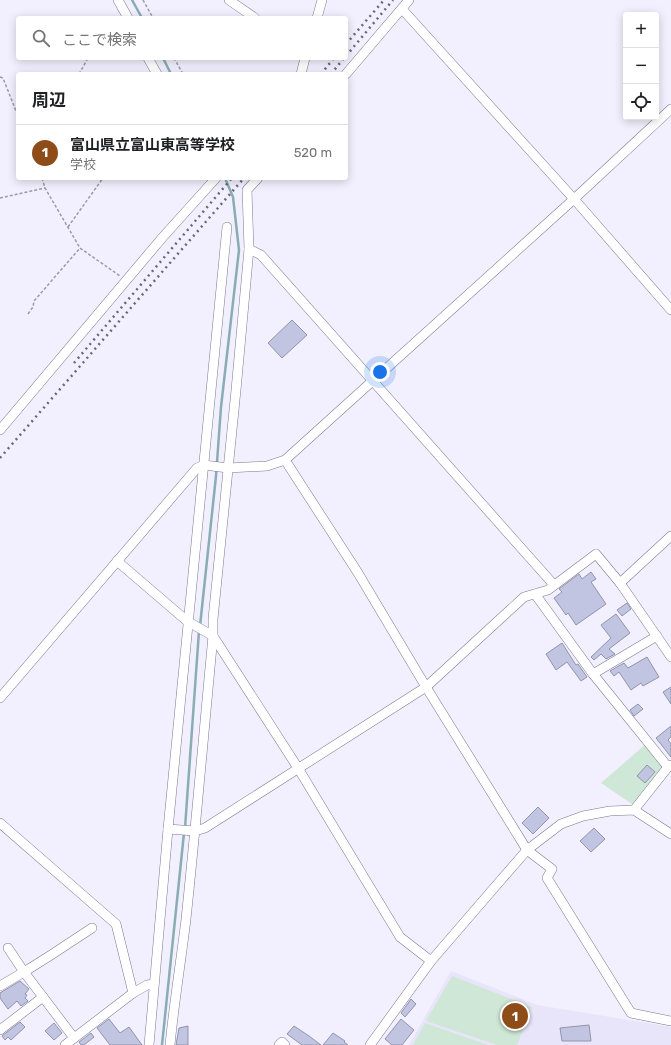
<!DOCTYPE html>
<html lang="ja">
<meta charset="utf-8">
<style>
:root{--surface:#fff;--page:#f2f2f2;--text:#202124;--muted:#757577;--line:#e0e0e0;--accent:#8e4c18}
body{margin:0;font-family:Rubik,"Noto Sans JP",sans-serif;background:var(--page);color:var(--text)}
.controls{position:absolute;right:12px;top:12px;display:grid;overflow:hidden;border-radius:4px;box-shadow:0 2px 10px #0003}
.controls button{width:36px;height:36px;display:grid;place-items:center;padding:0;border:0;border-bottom:1px solid var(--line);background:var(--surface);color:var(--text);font:20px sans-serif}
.you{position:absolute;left:380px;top:372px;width:14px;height:14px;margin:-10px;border:3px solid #fff;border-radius:50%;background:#1a73e8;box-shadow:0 0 0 6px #1a73e833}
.badge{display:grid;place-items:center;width:26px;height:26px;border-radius:50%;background:var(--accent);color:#fff;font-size:13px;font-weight:700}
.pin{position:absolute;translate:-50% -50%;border:2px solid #fff;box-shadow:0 1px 4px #0006}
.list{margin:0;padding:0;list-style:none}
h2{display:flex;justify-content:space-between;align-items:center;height:52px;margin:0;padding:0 16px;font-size:17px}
h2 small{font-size:13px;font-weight:400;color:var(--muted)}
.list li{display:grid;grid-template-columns:26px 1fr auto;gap:12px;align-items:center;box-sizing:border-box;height:56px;padding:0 16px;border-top:1px solid var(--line)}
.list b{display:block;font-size:15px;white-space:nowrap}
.list p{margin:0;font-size:13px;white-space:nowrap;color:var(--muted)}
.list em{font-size:13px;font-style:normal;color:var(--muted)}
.icon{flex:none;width:22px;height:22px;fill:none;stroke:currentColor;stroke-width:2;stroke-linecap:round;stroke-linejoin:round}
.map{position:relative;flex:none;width:671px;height:1045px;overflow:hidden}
.search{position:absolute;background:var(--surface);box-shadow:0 2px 10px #0003;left:16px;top:16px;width:332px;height:44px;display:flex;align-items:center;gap:10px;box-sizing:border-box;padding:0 14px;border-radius:4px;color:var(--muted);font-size:15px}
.panel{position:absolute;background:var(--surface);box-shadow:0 2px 10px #0003;left:16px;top:72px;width:332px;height:108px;border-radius:4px}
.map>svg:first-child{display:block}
</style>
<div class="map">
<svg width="671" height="1045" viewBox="0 0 671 1045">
<rect width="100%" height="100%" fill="#f2effe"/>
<!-- education -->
<path fill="#e8e4fa" d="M451,971L537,1005L671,1027V1045H409Z"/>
<!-- green -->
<g fill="#cfe7d7">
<path d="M646,744L663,767L636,802L632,804L601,783Z"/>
<path d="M452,976L532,1007L517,1045H497L426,1021Z"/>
<path d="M425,1023L488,1045H413Z"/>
</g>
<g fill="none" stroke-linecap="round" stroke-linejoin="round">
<!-- stream -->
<g stroke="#89adb3" stroke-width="2.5">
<path d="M132,0L142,18"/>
<path d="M163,58L171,74"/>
<path d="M200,626L216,476L221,407L239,250L233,197L225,178"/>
<path d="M185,828L199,631"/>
<path d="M162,1045L184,833"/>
</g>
</g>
<!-- building -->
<g fill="#c2c5e2" stroke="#9194ab">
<path d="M292,320L307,335L282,358L268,343Z"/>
<path d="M591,572L596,579L591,582L606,604L576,625L568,613L566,615L554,598L562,592L559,589L579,574L582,579Z"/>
<path d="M627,603L631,609L622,616L617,610Z"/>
<path d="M616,614L630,633L609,649L615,654L606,659L601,654L594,660L591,657L611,638L601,625Z"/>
<path d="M562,643L576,665L578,664L587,677L581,681L567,662L556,670L546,654Z"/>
<path d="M647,657L659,677L643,686L641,683L631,690L619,672L614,676L610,671L624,663L628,668Z"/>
<path d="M671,687V704L663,692Z"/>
<path d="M638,704L643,709L634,716L630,710Z"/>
<path d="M671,726V737L668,740L671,744V757L656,738Z"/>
<path d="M647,765L655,772L645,783L637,776Z"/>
<path d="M538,807L549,818L533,834L522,823Z"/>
<path d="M594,828L605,839L591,852L580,841Z"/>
<path d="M20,981L29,989L25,994L27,995L25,998L28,1001L21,1006L17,1001L8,1009L0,998V993Z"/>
<path d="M411,999L416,1004L405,1017L401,1013Z"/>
<path d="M109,1019L120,1033L129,1027L142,1045H110L97,1028Z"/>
<path d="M401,1019L414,1030L402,1045H392L385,1039Z"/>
<path d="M20,1022L25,1027L11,1040L8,1037L5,1040L2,1036Z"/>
<path d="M54,1023L62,1033L54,1040L45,1031Z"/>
<path d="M589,1025L591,1041H562L560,1028Z"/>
<path d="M188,1026V1045H176L179,1028Z"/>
<path d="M294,1026L309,1036L321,1045H302L287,1034Z"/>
<path d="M91,1033L94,1037L84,1045H81L79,1042Z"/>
<path d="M333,1033L345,1041L344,1042L348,1045H323Z"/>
</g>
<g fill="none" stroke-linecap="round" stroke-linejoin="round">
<!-- street casing -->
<g stroke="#7e7990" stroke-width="10">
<g id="street">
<path d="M118,0L128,18"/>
<path d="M229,0L255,18"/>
<path d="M402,9L574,199L671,310"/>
<path d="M317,18L322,0"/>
<path d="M148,58L157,74"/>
<path d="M301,74L305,58"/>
<path d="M346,74L409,0"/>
<path d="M258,178L247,190L249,249L261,255L554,585"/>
<path d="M0,430L162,238L216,178"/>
<path d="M285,460L358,573L426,687L527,850L552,869L547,878L631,1013L671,1021"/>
<path d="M117,561L187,621L213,636L298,768L400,937L431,961"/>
<path d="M620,583L671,536"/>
<path d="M535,594L593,674"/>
<path d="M657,636L593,674L668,767"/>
<path d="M0,698L197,468L204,465L228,468L267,466L285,460L574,199L671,109"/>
<path d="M634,810L668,767L671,765"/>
<path d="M0,823L116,924L133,993L65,1045"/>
<path d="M168,829L195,831L205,828L426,687L524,597L548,590L596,554L620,583L671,657"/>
<path d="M0,986L24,972L8,948"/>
<path d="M133,993L147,985L154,984"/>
<path d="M43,997L74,1038"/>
<path d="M0,1030L43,997L24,972L51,955L92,928"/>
<path d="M149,1045L168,829L227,227"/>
<path d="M170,1045C174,1003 181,961 186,919C196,825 204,730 213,636V619L236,390L249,249"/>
<path d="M279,1045L282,1042L285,1045"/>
<path d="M370,1045L431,961L500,881L527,850L561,824L583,816L610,811L634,810L671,834"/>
</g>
</g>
<!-- path -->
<g stroke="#9d9aa7" stroke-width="1.5" stroke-dasharray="3 2" stroke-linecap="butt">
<path d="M143,0L153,18"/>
<path d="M174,58L183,74"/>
<path d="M79,74L88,58"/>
<path d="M0,77L3,78L18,116"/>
<path d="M42,178L45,188L80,248L120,276"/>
<path d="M0,198L45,188"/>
<path d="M68,227L103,178"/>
<path d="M28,314L33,307L34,301L80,248"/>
</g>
<!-- street -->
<use href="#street" stroke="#fff" stroke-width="9"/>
<!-- rail -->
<g stroke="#6b6874" stroke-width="2.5" stroke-dasharray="2 4" stroke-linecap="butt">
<path d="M346,44L384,0"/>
<path d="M346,56L393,0"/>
<path d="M321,74L334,58"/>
<path d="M331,74L344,58"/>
<path d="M74,363L232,178"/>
<path d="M0,458L244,178"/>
</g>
</g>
</svg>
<div class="controls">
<button>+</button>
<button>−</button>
<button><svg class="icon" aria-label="locate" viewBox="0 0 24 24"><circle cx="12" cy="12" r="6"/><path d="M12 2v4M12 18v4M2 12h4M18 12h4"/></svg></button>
</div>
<div class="you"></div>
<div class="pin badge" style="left:515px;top:1016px">1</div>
<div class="search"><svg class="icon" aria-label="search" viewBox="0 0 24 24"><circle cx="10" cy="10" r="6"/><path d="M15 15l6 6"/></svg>ここで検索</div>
<section class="panel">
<h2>周辺<small></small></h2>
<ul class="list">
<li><span class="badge">1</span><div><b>富山県立富山東高等学校</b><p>学校</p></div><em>520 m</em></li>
</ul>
</section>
</div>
